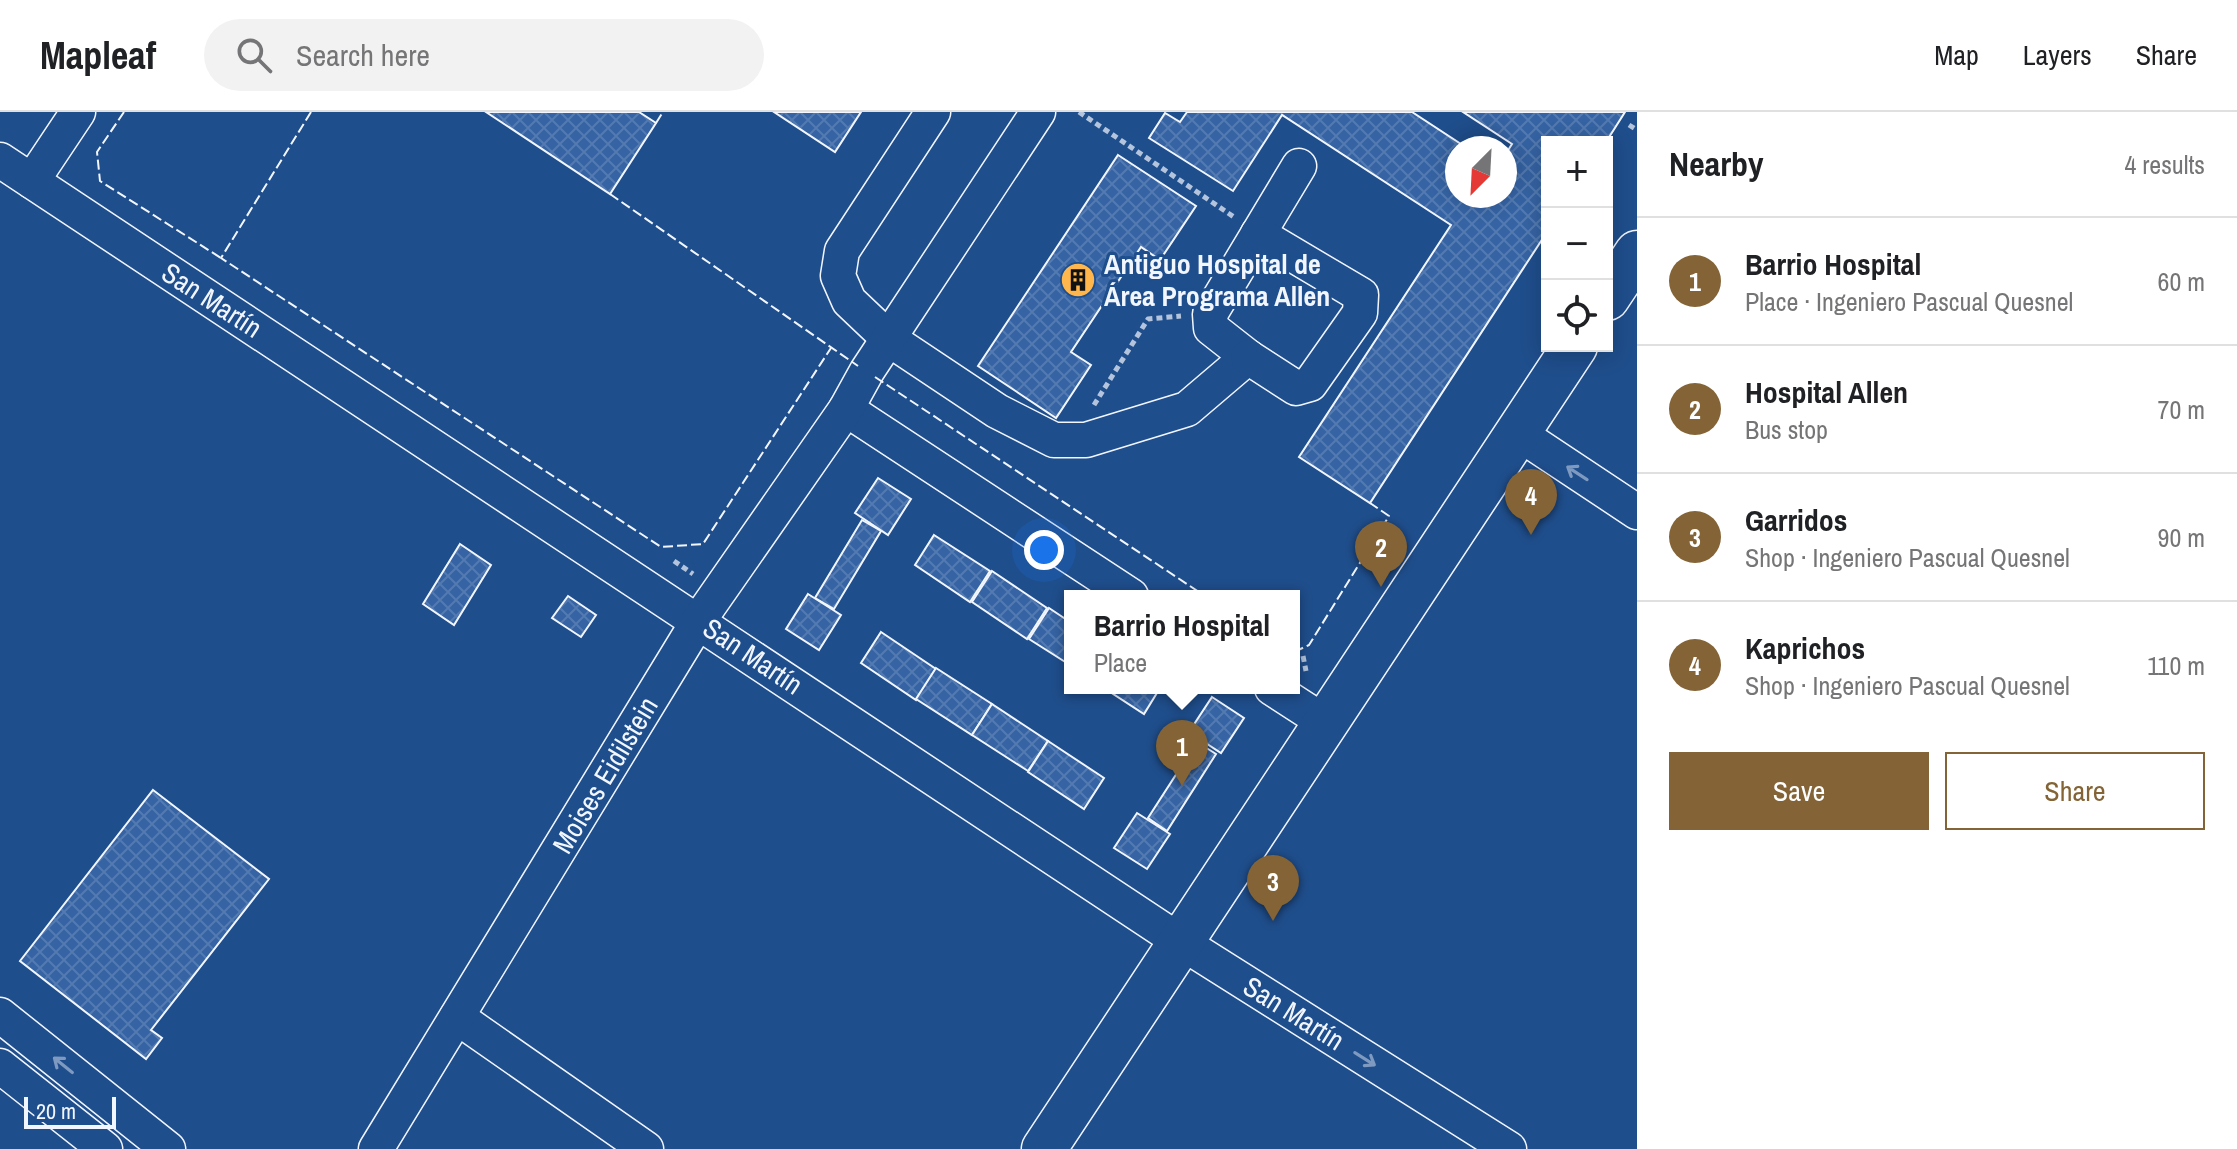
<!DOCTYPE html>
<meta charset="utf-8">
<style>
:root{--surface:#fff;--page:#f2f2f2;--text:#202124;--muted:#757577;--line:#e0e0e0;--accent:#846436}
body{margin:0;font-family:"Archivo Narrow",sans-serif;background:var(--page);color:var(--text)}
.controls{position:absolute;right:24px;top:24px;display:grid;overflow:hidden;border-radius:0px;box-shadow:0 4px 20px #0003}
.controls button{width:72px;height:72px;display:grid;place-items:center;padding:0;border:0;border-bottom:2px solid var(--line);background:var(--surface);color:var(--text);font:40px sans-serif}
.compass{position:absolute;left:1445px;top:24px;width:72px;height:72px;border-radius:50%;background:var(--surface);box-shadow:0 4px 20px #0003;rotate:204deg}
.scale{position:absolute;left:24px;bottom:20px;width:92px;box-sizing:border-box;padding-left:8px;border:4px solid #f2f6ff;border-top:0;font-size:22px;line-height:28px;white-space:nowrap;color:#f2f6ff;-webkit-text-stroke:6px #1f4e8c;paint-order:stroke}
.you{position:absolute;left:1044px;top:438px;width:28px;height:28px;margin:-20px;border:6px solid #fff;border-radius:50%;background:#1a73e8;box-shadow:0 0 0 12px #1a73e833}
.badge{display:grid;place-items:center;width:52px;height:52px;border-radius:50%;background:var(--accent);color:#fff;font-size:26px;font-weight:700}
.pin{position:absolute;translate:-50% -66px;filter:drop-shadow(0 2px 4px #0008)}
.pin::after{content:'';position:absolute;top:42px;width:28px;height:24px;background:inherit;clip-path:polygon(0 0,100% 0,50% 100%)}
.popup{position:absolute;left:1064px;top:478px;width:236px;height:104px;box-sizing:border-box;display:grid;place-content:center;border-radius:0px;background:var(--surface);filter:drop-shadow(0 2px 6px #0005);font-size:26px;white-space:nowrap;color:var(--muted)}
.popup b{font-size:30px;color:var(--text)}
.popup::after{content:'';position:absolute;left:50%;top:100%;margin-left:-16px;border:16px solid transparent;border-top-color:var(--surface)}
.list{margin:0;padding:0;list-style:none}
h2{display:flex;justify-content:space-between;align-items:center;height:104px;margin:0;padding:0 32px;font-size:34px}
h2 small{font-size:26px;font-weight:400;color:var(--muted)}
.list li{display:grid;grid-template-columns:52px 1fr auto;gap:24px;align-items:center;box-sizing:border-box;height:128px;padding:0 32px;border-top:2px solid var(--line)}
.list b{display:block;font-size:30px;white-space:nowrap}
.list p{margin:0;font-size:26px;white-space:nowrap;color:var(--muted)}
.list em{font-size:26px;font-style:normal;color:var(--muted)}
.actions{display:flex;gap:16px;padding:24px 32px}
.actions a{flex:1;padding:18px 0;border:2px solid var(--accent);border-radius:0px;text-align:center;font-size:28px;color:var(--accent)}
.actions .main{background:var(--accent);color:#fff}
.icon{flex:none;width:44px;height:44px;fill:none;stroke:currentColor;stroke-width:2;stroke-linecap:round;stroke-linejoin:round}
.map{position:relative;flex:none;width:1637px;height:1037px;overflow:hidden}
header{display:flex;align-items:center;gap:48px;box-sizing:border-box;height:112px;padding:0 40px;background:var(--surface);border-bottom:2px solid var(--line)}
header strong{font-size:38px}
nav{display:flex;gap:44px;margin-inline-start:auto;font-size:28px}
.search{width:560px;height:72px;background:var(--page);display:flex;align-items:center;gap:20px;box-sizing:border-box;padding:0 28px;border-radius:44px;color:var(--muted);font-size:30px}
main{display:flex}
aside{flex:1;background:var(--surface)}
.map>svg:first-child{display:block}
</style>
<header>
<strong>Mapleaf</strong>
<div class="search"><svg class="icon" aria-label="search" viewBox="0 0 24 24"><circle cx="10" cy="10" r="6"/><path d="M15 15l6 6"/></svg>Search here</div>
<nav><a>Map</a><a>Layers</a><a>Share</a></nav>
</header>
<main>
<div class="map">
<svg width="1637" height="1037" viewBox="0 0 1637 1037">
<defs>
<pattern id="building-cross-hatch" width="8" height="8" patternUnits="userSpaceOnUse" patternTransform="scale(2)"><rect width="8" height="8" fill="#3563a3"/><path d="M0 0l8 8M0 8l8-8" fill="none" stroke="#537ab1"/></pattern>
</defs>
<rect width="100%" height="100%" fill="#1f4e8c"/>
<!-- building -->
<g fill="url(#building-cross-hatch)" stroke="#f2f6ff" stroke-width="2">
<path d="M486,0H639L656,11L610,82Z"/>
<path d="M774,0H861L835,40Z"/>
<path d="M1187,0H1412L1467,36H1457V84H1505V43L1512,32L1463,0H1625L1606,30H1547V120L1370,391L1299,345L1451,113L1282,3L1233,79L1149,26L1165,1L1180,10Z"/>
<path d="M1118,43L1196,94L1160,148L1141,135L1071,240L1091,253L1056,306L978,254Z"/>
<path d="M878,366L911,387L888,423L855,401Z"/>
<path d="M862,408L881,419L834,497L815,486Z"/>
<path d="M934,423L990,459L970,490L915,453Z"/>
<path d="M460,432L491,453L454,513L423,492Z"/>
<path d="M992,459L1047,496L1027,527L972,490Z"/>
<path d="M808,482L841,503L819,538L786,517Z"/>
<path d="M568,484L596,503L581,525L552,506Z"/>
<path d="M1049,496L1070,510V553L1029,527Z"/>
<path d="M881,520L936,557L916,588L861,551Z"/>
<path d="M936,556L992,592L972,623L916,587Z"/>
<path d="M1104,576H1160L1144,602Z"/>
<path d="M1212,585L1244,606L1221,641L1189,620Z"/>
<path d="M992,592L1048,629L1028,659L972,623Z"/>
<path d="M1048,629L1104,666L1084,697L1028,660Z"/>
<path d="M1197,630L1216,642L1167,719L1148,706Z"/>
<path d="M153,678L269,767L151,918L162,926L146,947L20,849Z"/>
<path d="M1137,701L1170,722L1147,757L1114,736Z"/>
</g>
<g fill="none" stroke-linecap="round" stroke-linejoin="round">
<!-- minor casing -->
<g stroke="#f2f6ff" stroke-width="37">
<g id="minor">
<path d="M933,0L842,139L838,164L849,189L889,227L997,299L1054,328H1086L1187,297L1248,245L1211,216L1210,202L1299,54"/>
<path d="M0,48L1181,830L1509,1037"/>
<path d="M32,69L78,0"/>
<path d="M1248,245L1296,276L1310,272L1360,201L1361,183L1258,122"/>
<path d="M846,297L1131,484"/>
<path d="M1518,321L1637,400"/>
<path d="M1272,576L1326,611"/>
<path d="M0,903L168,1037"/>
<path d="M457,905L646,1037"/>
<path d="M0,954L105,1037"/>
<path d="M376,1037L699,508L846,297L867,259L1038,0"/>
</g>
</g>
<!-- major casing -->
<g stroke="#f2f6ff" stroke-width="47">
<g id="major">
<path d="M1607,186L1637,141"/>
<path d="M1044,1037L1575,234"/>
</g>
</g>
<!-- path -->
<g stroke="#b3c4dc" stroke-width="5" stroke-dasharray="6 4" stroke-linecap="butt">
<path d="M1079,0L1234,105"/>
<path d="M1629,13L1637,18"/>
<path d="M1094,293L1148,207L1181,204"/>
<path d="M674,449L693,462"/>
<path d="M1303,544L1306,559"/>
</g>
<!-- minor -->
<use href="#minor" stroke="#1f4e8c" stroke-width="34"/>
<!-- major -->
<use href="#major" stroke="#1f4e8c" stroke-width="44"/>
<!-- fence -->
<g stroke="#f2f6ff" stroke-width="2" stroke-dasharray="10 4" stroke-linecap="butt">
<path d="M124,0L97,40L100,69L221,146"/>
<path d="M311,0L221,146L661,435L703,432L831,236"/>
<path d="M656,11L663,0"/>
<path d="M610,82L858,254"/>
<path d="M875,265L1205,484"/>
<path d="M1294,540L1309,533L1389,404L1370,391"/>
</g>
</g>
<!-- one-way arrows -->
<defs><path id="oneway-shaft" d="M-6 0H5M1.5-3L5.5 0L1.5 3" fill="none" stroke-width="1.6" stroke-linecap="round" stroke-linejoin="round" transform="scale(2)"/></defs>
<g stroke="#7e9ac0">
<use href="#oneway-shaft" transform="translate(1577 361) rotate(-147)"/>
<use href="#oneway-shaft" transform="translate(1365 947) rotate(32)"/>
<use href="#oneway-shaft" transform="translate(63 953) rotate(-141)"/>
</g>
<!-- icons -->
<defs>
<g id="building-disc" transform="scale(1.8)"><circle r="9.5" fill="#ffb74d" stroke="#1f4e8c"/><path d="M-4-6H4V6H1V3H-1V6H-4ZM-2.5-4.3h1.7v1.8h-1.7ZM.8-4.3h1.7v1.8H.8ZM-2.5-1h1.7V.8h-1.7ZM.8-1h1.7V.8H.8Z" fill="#111"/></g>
</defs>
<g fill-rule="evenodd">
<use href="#building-disc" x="1078" y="168"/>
</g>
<g text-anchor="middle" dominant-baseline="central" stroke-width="6" stroke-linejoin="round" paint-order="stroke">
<!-- poi labels -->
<g font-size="28" font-weight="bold" fill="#f2f6ff" stroke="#1f4e8c" text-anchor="start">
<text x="1104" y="152">Antiguo Hospital de<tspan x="1104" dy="32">Área Programa Allen</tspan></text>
</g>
<!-- street labels -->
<g font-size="28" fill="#f2f6ff" stroke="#1f4e8c">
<text transform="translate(212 188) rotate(33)">San Martín</text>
<text transform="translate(753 544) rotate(34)">San Martín</text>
<text transform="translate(605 663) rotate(-59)">Moises Eidilstein</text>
<text transform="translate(1294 901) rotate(32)">San Martín</text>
</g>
</g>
</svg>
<div class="controls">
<button>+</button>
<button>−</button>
<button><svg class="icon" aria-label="locate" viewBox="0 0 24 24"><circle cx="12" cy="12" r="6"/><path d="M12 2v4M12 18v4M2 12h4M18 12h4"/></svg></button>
</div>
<svg class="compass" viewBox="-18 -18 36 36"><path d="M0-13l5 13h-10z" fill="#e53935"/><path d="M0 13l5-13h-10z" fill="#757577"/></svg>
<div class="scale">20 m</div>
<div class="you"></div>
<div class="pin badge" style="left:1182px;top:674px">1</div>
<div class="popup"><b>Barrio Hospital</b>Place</div>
<div class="pin badge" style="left:1381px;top:475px">2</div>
<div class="pin badge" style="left:1273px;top:809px">3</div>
<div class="pin badge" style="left:1531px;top:423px">4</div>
</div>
<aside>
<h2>Nearby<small>4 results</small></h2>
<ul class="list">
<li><span class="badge">1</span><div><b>Barrio Hospital</b><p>Place · Ingeniero Pascual Quesnel</p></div><em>60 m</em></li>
<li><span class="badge">2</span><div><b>Hospital Allen</b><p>Bus stop</p></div><em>70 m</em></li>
<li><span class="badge">3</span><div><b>Garridos</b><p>Shop · Ingeniero Pascual Quesnel</p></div><em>90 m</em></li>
<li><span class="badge">4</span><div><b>Kaprichos</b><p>Shop · Ingeniero Pascual Quesnel</p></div><em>110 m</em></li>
</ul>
<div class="actions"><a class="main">Save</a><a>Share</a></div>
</aside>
</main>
